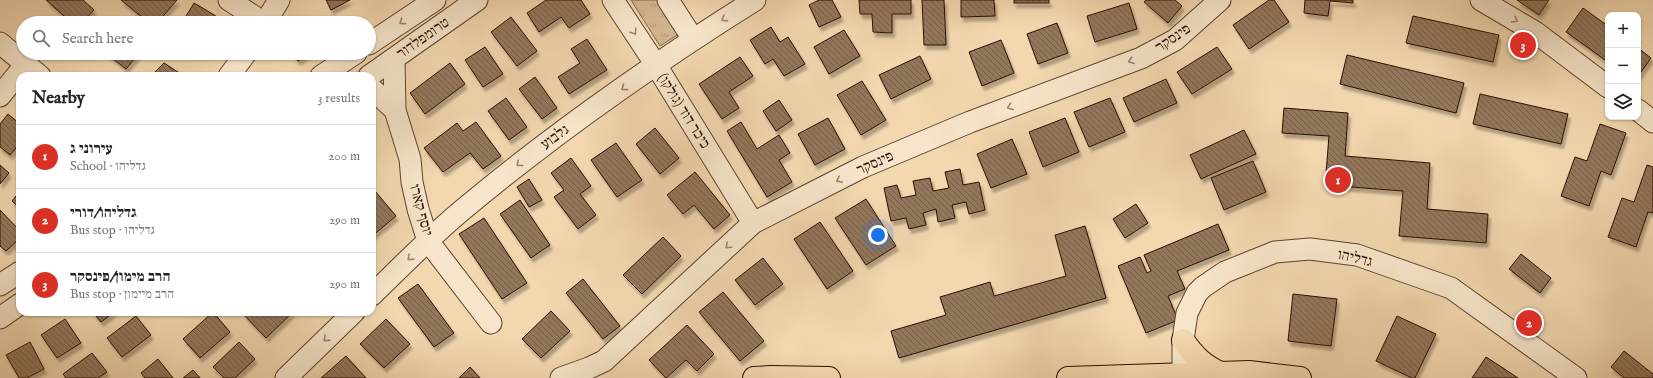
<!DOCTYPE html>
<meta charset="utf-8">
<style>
:root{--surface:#fff;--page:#f2f2f2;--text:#222;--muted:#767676;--line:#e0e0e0;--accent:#d93025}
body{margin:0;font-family:"IM FELL English","Frank Ruhl Libre",serif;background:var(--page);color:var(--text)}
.controls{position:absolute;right:12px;top:12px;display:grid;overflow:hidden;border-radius:8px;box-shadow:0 1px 3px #0004}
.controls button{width:36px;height:36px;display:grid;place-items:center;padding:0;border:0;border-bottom:1px solid var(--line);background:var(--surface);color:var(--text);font:20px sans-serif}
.you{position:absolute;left:878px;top:235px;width:14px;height:14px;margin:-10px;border:3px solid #fff;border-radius:50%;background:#1a73e8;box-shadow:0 0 0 6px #1a73e833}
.badge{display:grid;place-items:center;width:26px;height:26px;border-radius:50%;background:var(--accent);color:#fff;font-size:13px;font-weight:700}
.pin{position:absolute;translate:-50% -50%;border:2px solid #fff;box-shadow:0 1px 4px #0006}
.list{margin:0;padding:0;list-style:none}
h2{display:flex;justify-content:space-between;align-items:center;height:52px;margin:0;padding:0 16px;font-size:17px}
h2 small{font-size:13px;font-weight:400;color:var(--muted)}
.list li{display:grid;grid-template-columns:26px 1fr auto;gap:12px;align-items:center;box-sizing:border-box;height:64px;padding:0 16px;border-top:1px solid var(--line)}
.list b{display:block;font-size:15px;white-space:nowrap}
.list p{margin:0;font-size:13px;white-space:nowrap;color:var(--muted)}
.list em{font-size:13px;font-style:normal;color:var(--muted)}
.icon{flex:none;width:22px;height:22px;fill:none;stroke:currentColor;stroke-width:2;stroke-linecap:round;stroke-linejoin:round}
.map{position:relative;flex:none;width:1653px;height:378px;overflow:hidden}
.search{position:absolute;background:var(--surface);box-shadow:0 1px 3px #0004;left:16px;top:16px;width:360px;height:44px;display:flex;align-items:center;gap:10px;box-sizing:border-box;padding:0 14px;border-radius:22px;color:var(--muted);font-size:15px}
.panel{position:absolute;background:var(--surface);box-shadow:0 1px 3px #0004;left:16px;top:72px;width:360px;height:244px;border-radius:12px}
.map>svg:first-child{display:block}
</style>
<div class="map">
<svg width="1653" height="378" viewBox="0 0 1653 378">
<defs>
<pattern id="grass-tufts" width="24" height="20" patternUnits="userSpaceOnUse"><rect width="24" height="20" fill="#d1b591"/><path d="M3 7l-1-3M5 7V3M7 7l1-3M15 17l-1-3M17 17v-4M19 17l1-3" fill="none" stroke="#b49a7b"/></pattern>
<pattern id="building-back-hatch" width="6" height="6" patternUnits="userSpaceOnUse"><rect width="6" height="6" fill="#93775b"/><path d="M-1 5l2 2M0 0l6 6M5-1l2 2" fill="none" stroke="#786049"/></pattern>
<filter id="shadow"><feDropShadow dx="2.5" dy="4.5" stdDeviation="1" flood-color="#0004"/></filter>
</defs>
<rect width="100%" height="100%" fill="#f2d7af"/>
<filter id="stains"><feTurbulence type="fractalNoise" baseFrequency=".005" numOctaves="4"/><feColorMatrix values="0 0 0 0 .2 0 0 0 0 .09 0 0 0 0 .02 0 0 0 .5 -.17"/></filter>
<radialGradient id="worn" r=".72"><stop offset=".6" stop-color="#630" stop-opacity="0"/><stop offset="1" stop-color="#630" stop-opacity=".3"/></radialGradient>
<!-- grass -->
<path fill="url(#grass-tufts)" stroke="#7f6249" d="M631,0H658L679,34L660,46Z"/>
<!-- building -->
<g fill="url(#building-back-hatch)" stroke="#2d0f01" filter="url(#shadow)">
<path d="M46,0H83L94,10L82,23H72Z"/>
<path d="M121,0H177L157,23H149Z"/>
<path d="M326,0H350L331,10Z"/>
<path d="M546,0H581L590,14L569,28L561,17L539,32L527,13Z"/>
<path d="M819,0H832L841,17L819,27L809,5Z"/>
<path d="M859,0H911V14H892V33L873,32L872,14H860Z"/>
<path d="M922,0H944L946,45H924Z"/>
<path d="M961,0H994L995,16L961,17Z"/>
<rect x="1014" y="0" width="35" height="3"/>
<path d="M1146,0H1175L1182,6L1168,23L1144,2Z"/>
<path d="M1269,0H1274L1289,22L1249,49L1233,25Z"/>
<path d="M1305,0H1353V3L1330,1L1328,16L1304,13Z"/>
<path d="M1517,0H1549L1539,15Z"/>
<path d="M194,3L206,10L227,23H186L183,21Z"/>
<path d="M1129,3L1137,29L1095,42L1087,16Z"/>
<path d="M1583,8L1608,26V62L1566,32Z"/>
<path d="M1413,16L1499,35L1493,62L1406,43Z"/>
<path d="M511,17L537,51L517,66L491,32Z"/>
<path d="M1057,23L1068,53L1038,64L1027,34Z"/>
<path d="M771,27L780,42L788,37L805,64L784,76L773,59L765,64L750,40Z"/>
<path d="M844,30L860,56L829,74L814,47Z"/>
<path d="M587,39L607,70L569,94L558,77L580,63L571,49Z"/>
<path d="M1001,40L1014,73L982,86L969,52Z"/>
<path d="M485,47L503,74L483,87L465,60Z"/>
<path d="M1217,47L1232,69L1192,94L1177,72Z"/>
<path d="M1638,48L1651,58L1638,76Z"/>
<path d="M106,53H139L126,69Z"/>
<path d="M292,53H310L298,61Z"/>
<path d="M1347,55L1464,83L1456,113L1340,84Z"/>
<path d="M920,56L931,79L891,99L879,75Z"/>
<path d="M740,57L753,76L729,92L739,108L722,119L699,84Z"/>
<path d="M164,63L184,76H151Z"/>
<path d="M450,63L465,84L425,114L410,93Z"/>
<path d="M535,77L557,108L542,119L519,89Z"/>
<path d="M1166,79L1177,103L1134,122L1123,98Z"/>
<path d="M862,81L886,120L861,135L837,95Z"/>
<path d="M1480,94L1568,114L1561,144L1473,124Z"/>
<path d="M506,98L527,127L509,140L488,111Z"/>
<path d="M1110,98L1125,132L1089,147L1074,112Z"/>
<path d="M779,100L792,120L776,131L763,111Z"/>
<path d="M1284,108L1348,113L1345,156L1430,163L1427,209L1488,214L1486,243L1399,236L1403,191L1325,185L1329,136L1282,133Z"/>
<path d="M8,114L20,124V143L10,155L0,147V124Z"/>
<path d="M828,118L845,149L815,165L798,134Z"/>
<path d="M1065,118L1079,152L1043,167L1029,132Z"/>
<path d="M476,122L501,156L483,169L470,153L443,172L424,148L457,123L463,131Z"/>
<path d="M741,122L757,149L779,135L790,153L779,160L792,182L767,197L727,131Z"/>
<path d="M1600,124L1626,133L1611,175L1601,171L1589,206L1561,196L1575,157L1587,161Z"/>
<path d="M655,128L679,158L660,174L636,144Z"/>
<path d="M1244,130L1256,154L1201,179L1190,155Z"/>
<path d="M1012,139L1027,174L991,188L977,154Z"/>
<path d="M616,143L642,180L617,197L591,160Z"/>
<path d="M571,158L591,186L580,194L596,215L578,229L554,197L564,190L551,173Z"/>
<path d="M1253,161L1266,192L1224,210L1211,178Z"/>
<path d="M0,165L9,173L0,184Z"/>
<path d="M1647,165L1653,167V213L1648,212L1636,247L1608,237L1622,198L1634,202Z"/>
<path d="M960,169L963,185L979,182L985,210L969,214L966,202L952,205L955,218L938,222L936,209L923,213L926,225L909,229L906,218L891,221L884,188L897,185L901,198L916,195L913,181L930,178L933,191L949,188L945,172Z"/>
<path d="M695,172L730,215L714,229L694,205L683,214L667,195Z"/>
<path d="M529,179L542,200L529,207L517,187Z"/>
<path d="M20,191V208L12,201Z"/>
<path d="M375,191L396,216L372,236V193Z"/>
<path d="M866,199L896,246L866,265L835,218Z"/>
<path d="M520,200L550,245L531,258L500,214Z"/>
<path d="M1136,204L1148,223L1125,238L1113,219Z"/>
<path d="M0,210L20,231V238L6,251L0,246Z"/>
<path d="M484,218L527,283L502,299L459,234Z"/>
<path d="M820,222L853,271L827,289L794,239Z"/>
<path d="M1218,224L1229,250L1177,271L1185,289L1168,296L1178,320L1146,333L1118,266L1140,257L1147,273L1151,271L1144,255Z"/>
<path d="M1085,226L1106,298L899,358L891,331L946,315L940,297L990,282L994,296L1066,276L1055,235Z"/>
<path d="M663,237L681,256L642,294L623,275Z"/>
<path d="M1521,254L1551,278L1540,293L1509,269Z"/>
<path d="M763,258L783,284L755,305L735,280Z"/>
<path d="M583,279L620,326L603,339L566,293Z"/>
<path d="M418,284L454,333L434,347L398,298Z"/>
<path d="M723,292L764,341L740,361L699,312Z"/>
<path d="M1293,294L1337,299L1331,346L1288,341Z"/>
<path d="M551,311L570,331L541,358L522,339Z"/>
<path d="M93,312H114L101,322Z"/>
<path d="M213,312L230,332L200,358L183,339Z"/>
<path d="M247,312H293L266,338L244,315Z"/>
<path d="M136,316L151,335L122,357L107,338Z"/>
<path d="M1397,316L1436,334L1415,378H1412L1376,361Z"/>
<path d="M65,319L81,343L57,358L41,335Z"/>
<path d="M386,319L410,344L384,368L360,344Z"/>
<path d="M687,325L714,354L697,371L686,360L666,378L649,360Z"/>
<path d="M30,342L44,369L27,378H19L6,355Z"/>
<path d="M239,342L255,359L235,378H224L213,367Z"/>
<path d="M1624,351L1653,374V378H1624L1611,367Z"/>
<path d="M92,353L107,372L98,378H66L63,374Z"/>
<path d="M346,356L366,378H321Z"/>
<path d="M1486,357L1503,368L1518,378H1472Z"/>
<path d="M158,359L173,378H145L141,373Z"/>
<path d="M470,367L480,378H459Z"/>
<path d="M193,370L200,378H183Z"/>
</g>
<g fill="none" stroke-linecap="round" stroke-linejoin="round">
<!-- minor casing -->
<g stroke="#5e412c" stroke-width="23">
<g id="minor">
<path d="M229,0L264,23"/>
<path d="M613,0L656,65L753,223"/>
<path d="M668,0L693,39"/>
<path d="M1481,0L1535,32L1608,87"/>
<path d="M265,23L279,0"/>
<path d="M0,43L40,76"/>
<path d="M369,44L435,0"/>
<path d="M394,59L395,110L410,159L412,182L418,209L428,241L491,323"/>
<path d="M229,76L246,53"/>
<path d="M321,76L356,53"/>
<path d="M369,76L477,0"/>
<path d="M372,89L395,110"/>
<path d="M0,96L26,64"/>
<path d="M1638,110L1653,122"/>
<path d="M0,285L20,272"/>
<path d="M372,295C401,267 429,238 460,212C553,134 653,64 755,0"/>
<path d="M0,318L20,304"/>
<path d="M286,378L354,312"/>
<path d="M561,378L589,368L604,361L753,223L863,167L970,122L1141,58L1175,40L1220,0"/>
<path d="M1183,378V340L1187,313L1197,293L1203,287L1225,272L1275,252L1310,249L1357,255L1451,288L1576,378"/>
</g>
</g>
<!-- major casing -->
<g stroke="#2d0f01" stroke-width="24">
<g id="major">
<path d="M1183,340C1194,356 1204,366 1221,373"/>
<path d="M754,378L771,377L829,378"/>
<path d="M1068,378L1249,372L1300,378"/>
</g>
</g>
<!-- minor -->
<use href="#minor" stroke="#f7e5cb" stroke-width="21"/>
<!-- major -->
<use href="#major" stroke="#f2d7af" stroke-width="22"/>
</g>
<!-- one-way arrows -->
<defs><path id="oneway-chevron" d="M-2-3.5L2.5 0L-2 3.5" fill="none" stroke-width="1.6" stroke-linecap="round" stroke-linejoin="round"/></defs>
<g stroke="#9c8570">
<use href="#oneway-chevron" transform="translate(724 19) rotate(148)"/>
<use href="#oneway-chevron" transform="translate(1515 20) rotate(30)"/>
<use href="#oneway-chevron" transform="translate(402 22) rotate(146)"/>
<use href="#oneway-chevron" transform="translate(634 32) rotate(56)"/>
<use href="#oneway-chevron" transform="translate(1131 61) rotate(160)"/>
<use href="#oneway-chevron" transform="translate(624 88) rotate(144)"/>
<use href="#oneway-chevron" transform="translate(1010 107) rotate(159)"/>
<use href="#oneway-chevron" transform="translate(519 164) rotate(141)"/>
<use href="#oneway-chevron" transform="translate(839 180) rotate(153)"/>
<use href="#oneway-chevron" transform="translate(728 246) rotate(137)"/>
<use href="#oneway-chevron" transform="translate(410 258) rotate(136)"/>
<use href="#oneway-chevron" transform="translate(326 339) rotate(136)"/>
</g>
<g text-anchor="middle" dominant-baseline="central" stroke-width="3" stroke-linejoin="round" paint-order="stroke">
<!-- street labels -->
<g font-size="15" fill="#2d0f01" stroke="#f7e5cb">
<text transform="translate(423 38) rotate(-35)">טרומפלדור</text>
<text transform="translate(1173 38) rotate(-34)">פינסקר</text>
<text transform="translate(684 111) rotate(58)">כיכר דוד (גולקו)</text>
<text transform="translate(555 137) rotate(-36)">גלבוע</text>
<text transform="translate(875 163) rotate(-24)">פינסקר</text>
<text transform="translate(421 210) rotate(75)">יוסף קארו</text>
<text transform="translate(1355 258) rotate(13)">גדליהו</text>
</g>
</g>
<rect width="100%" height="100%" filter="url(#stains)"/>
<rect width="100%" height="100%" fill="url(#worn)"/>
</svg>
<div class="controls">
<button>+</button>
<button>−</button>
<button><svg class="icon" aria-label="layers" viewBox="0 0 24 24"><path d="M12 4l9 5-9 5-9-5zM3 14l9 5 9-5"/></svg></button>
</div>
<div class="you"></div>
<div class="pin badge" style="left:1338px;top:180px">1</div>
<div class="pin badge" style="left:1529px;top:323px">2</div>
<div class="pin badge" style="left:1523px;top:45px">3</div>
<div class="search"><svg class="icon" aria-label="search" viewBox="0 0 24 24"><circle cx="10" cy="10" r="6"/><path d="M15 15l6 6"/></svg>Search here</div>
<section class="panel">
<h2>Nearby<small>3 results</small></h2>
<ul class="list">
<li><span class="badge">1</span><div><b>עירוני ג</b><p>School · גדליהו</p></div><em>200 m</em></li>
<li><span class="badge">2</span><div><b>גדליהו/דורי</b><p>Bus stop · גדליהו</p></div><em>290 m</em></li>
<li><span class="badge">3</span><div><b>הרב מימון/פינסקר</b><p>Bus stop · הרב מיימון</p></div><em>290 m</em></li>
</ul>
</section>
</div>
